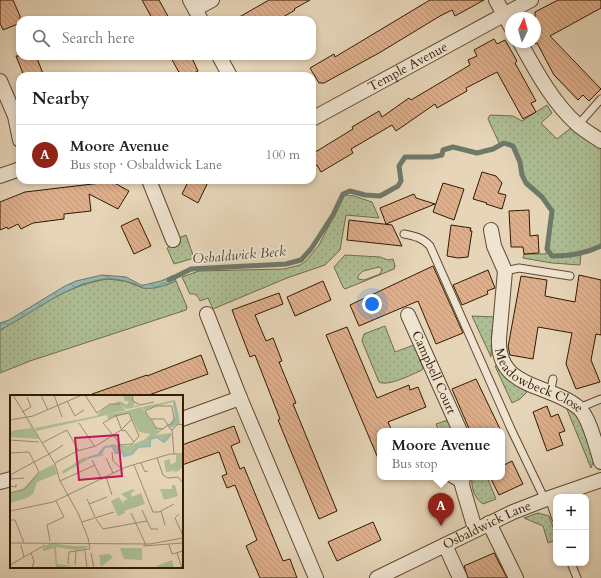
<!DOCTYPE html>
<meta charset="utf-8">
<style>
:root{--surface:#fff;--page:#f2f2f2;--text:#222;--muted:#767676;--line:#e0e0e0;--accent:#8f2418}
body{margin:0;font-family:Cardo,serif;background:var(--page);color:var(--text)}
.controls{position:absolute;right:12px;bottom:12px;display:grid;overflow:hidden;border-radius:8px;box-shadow:0 2px 6px #0003}
.controls button{width:36px;height:36px;display:grid;place-items:center;padding:0;border:0;border-bottom:1px solid var(--line);background:var(--surface);color:var(--text);font:20px sans-serif}
.compass{position:absolute;left:505px;top:12px;width:36px;height:36px;border-radius:50%;background:var(--surface);box-shadow:0 2px 6px #0003;rotate:5deg}
.you{position:absolute;left:372px;top:304px;width:14px;height:14px;margin:-10px;border:3px solid #fff;border-radius:50%;background:#1a73e8;box-shadow:0 0 0 6px #1a73e833}
.badge{display:grid;place-items:center;width:26px;height:26px;border-radius:50%;background:var(--accent);color:#fff;font-size:13px;font-weight:700}
.pin{position:absolute;translate:-50% -33px;filter:drop-shadow(0 1px 2px #0008)}
.pin::after{content:'';position:absolute;top:21px;width:14px;height:12px;background:inherit;clip-path:polygon(0 0,100% 0,50% 100%)}
.popup{position:absolute;left:377px;top:428px;width:128px;height:52px;box-sizing:border-box;display:grid;place-content:center;border-radius:8px;background:var(--surface);filter:drop-shadow(0 1px 3px #0005);font-size:13px;white-space:nowrap;color:var(--muted)}
.popup b{font-size:15px;color:var(--text)}
.popup::after{content:'';position:absolute;left:50%;top:100%;margin-left:-8px;border:8px solid transparent;border-top-color:var(--surface)}
.list{margin:0;padding:0;list-style:none}
h2{display:flex;justify-content:space-between;align-items:center;height:52px;margin:0;padding:0 16px;font-size:17px}
h2 small{font-size:13px;font-weight:400;color:var(--muted)}
.list li{display:grid;grid-template-columns:26px 1fr auto;gap:12px;align-items:center;box-sizing:border-box;height:60px;padding:0 16px;border-top:1px solid var(--line)}
.list b{display:block;font-size:15px;white-space:nowrap}
.list p{margin:0;font-size:13px;white-space:nowrap;color:var(--muted)}
.list em{font-size:13px;font-style:normal;color:var(--muted)}
.icon{flex:none;width:22px;height:22px;fill:none;stroke:currentColor;stroke-width:2;stroke-linecap:round;stroke-linejoin:round}
.map{position:relative;flex:none;width:601px;height:578px;overflow:hidden}
.search{position:absolute;background:var(--surface);box-shadow:0 2px 6px #0003;left:16px;top:16px;width:300px;height:44px;display:flex;align-items:center;gap:10px;box-sizing:border-box;padding:0 14px;border-radius:12px;color:var(--muted);font-size:15px}
.panel{position:absolute;background:var(--surface);box-shadow:0 2px 6px #0003;left:16px;top:72px;width:300px;height:112px;border-radius:12px}
.map>svg:first-child{display:block}
</style>
<div class="map">
<svg width="601" height="578" viewBox="0 0 601 578">
<defs>
<pattern id="grass-dots" width="8" height="8" patternUnits="userSpaceOnUse"><rect width="8" height="8" fill="#aebe94"/><path d="M2 2h.1M6 6h.1" fill="none" stroke="#96a37e" stroke-width="1.8" stroke-linecap="round"/></pattern>
<pattern id="water-waves" width="16" height="10" patternUnits="userSpaceOnUse"><rect width="16" height="10" fill="#96b8b1"/><path d="M0 5q4-4 8 0t8 0" fill="none" stroke="#7b958e"/></pattern>
<pattern id="building-back-hatch" width="6" height="6" patternUnits="userSpaceOnUse"><rect width="6" height="6" fill="#dfaf8b"/><path d="M-1 5l2 2M0 0l6 6M5-1l2 2" fill="none" stroke="#c09676"/></pattern>
</defs>
<rect width="100%" height="100%" fill="#e6d5b8"/>
<filter id="stains"><feTurbulence type="fractalNoise" baseFrequency=".005" numOctaves="4"/><feColorMatrix values="0 0 0 0 .2 0 0 0 0 .09 0 0 0 0 .02 0 0 0 .5 -.17"/></filter>
<radialGradient id="worn" r=".72"><stop offset=".6" stop-color="#630" stop-opacity="0"/><stop offset="1" stop-color="#630" stop-opacity=".3"/></radialGradient>
<!-- grass -->
<g fill="url(#grass-dots)" stroke="#706c4a" fill-rule="evenodd">
<path d="M547,105L552,113L541,123L557,139L572,127L601,146V246L581,253L580,265L552,263L523,258L524,254H546L552,211L542,197L526,183L522,175L520,162L513,146L504,143L500,145L488,119L490,115L513,116L522,121Z"/>
<path d="M347,195L354,196L372,202L379,218L346,215L340,250L325,265L287,278L213,309L208,298L200,301C198,296 195,293 190,294L182,277L199,271L284,269L300,265L306,261L319,245L344,196Z"/>
<path d="M186,235L194,258L174,264L167,248L181,242L179,238Z"/>
<path d="M345,255L380,257L388,260L393,259L395,266L394,269L345,289L343,287L334,267ZM379,267L382,269L380,274L364,280L358,279V276L363,271Z"/>
<path d="M107,279L125,281L143,288L168,284L176,281L187,307L186,310L30,361L0,373V330C37,309 64,286 107,279Z"/>
<path d="M472,316L495,317L492,331L491,357Z"/>
<path d="M385,326L395,352L414,345L423,368L422,370C413,374 388,387 379,382L362,341L364,334Z"/>
<path d="M497,365L509,379L527,392L520,399L512,403L495,366Z"/>
<path d="M566,407L577,415L591,447L594,460L591,468Z"/>
<path d="M448,420L452,431H439L436,424Z"/>
<path d="M472,477H487L496,499L483,504C474,498 471,488 472,477Z"/>
<path d="M538,513L549,516L556,535V540L548,543L543,526L524,518Z"/>
</g>
<!-- water -->
<path fill="url(#water-waves)" stroke="#6e796a" d="M102,275L126,277L141,285H144L161,281L174,275L176,281C167,285 154,290 143,288C140,287 138,285 135,284C126,281 115,278 105,279C65,285 35,312 0,330V323L9,320L65,286L76,281Z"/>
<g fill="none" stroke-linecap="round" stroke-linejoin="round">
<!-- stream -->
<path stroke="#6e796a" stroke-width="5" d="M169,280L191,269L286,264L301,260L311,249L333,215L343,194L350,191L365,195L380,196L398,186L401,181L399,166L405,157H432L442,155L443,150L453,147L477,153L493,149L504,143L513,146L520,162L522,175L526,183L542,197L552,211L547,249L552,256C569,256 585,254 601,246"/>
</g>
<!-- building -->
<g fill="url(#building-back-hatch)" stroke="#311b00">
<path d="M0,0H13L20,16V23L3,30L0,23Z"/>
<path d="M142,0H159L170,20H153Z"/>
<path d="M269,0H310L294,9L295,10L278,20H234Z"/>
<path d="M430,0H484L455,16L452,10L440,16L379,53L324,83H319L310,68L334,54L335,57Z"/>
<path d="M558,0H601V8L550,36L601,89L589,101L583,95L578,100L554,75L537,43L535,44V12Z"/>
<path d="M494,39L497,44L505,40L517,61L515,63L536,101L531,103L536,112L523,119L497,72L466,88L467,91L437,108L435,104L396,131L392,125L351,149L353,153L321,172L317,165L312,168V154L353,129L352,127L379,111L382,117L409,98L411,100L470,65L468,60L477,56L474,50Z"/>
<path d="M16,56H36L44,76H24Z"/>
<path d="M170,56H191L198,71L188,76H181Z"/>
<path d="M482,172L496,176L502,183L498,193L506,195L502,209L486,204L487,203L473,199Z"/>
<path d="M103,180H109L129,191L118,209L89,194L91,211L64,214V219L33,223L21,229L18,224L8,229L7,227L0,230V202L25,192L101,183Z"/>
<path d="M189,180H209L198,203L182,194Z"/>
<path d="M443,183L464,189L454,220L433,212Z"/>
<path d="M414,194L416,198L435,204L386,224L380,208Z"/>
<path d="M529,210L530,236L538,235L539,253L524,254L523,247H511L509,211Z"/>
<path d="M138,218L151,246L134,254L121,226Z"/>
<path d="M349,220L392,225L402,246L347,240Z"/>
<path d="M451,225L471,228L470,231H472L468,257L458,258L447,256Z"/>
<path d="M433,266L463,333L436,344L418,301L359,326L350,305Z"/>
<path d="M488,270L495,288L487,291L488,294L462,305L453,285Z"/>
<path d="M579,275L601,280V335L596,334L591,360L600,382L576,389L566,364L572,333L538,327L533,359L510,355L508,347L521,276L547,280L545,296L575,302Z"/>
<path d="M323,281L331,300L295,316L287,297Z"/>
<path d="M279,293L283,304L255,315L266,341L273,338L282,361L279,362L296,403L293,404L337,511L319,519L278,420L280,419L255,355L250,357L232,310Z"/>
<path d="M347,327L377,398L409,385L410,390L418,387L426,407L388,422L392,431H380V463L326,335Z"/>
<path d="M201,355L208,374L146,396H92V394L147,375V376Z"/>
<path d="M476,379L501,431H470L452,389Z"/>
<path d="M547,406L551,417L558,414L565,431L559,433L563,445L547,451L533,412Z"/>
<path d="M234,426L240,442L231,446L240,469L244,467L283,561L290,559L297,578H260L246,546L257,540L235,485L227,488L222,476L227,474L219,452L182,465V445Z"/>
<path d="M512,461L523,484L499,495L490,477H502V466Z"/>
<path d="M373,522L381,540L337,561L328,542Z"/>
<path d="M494,553L507,578H468L464,566Z"/>
</g>
<g fill="none" stroke-linecap="round" stroke-linejoin="round">
<!-- lane casing -->
<g stroke="#5e4a2e" stroke-width="9">
<g id="lane">
<path d="M578,125L601,99"/>
<path d="M404,234C415,236 423,238 430,246L511,429L545,500"/>
<path d="M505,271L519,268L570,276"/>
<path d="M550,393L553,379"/>
<path d="M579,408L601,399"/>
<path d="M448,477L462,485"/>
<path d="M549,498L556,519"/>
<path d="M571,563L577,578"/>
</g>
</g>
<!-- street casing -->
<g stroke="#5e4a2e" stroke-width="16">
<g id="street">
<path d="M190,0L201,20"/>
<path d="M496,0L511,27"/>
<path d="M195,9L212,0"/>
<path d="M520,42C536,71 553,103 578,125C585,131 594,136 601,141"/>
<path d="M219,56L230,76"/>
<path d="M0,81L15,116L20,140"/>
<path id="s1" d="M312,119L531,0"/>
<path d="M0,176L20,169"/>
<path d="M149,180L173,240"/>
<path id="s2" d="M491,230L494,246L505,271L499,339C497,390 550,383 579,408C590,418 596,447 601,462"/>
<path d="M207,314L240,398L316,578"/>
<path id="s3" d="M408,315L460,431"/>
<path d="M182,419L240,398"/>
<path d="M463,477L462,485L475,529"/>
<path d="M0,482L11,479"/>
<path d="M489,523L516,578"/>
<path d="M445,545L460,578"/>
<path id="s4" d="M377,578L513,512L549,498L601,480"/>
</g>
</g>
<!-- lane -->
<use href="#lane" stroke="#efe4d1" stroke-width="7"/>
<!-- street -->
<use href="#street" stroke="#efe4d1" stroke-width="14"/>
</g>
<g text-anchor="middle" dominant-baseline="central" stroke-width="3.5" stroke-linejoin="round" paint-order="stroke">
<!-- street labels -->
<g font-size="13" fill="#311b00" stroke="#efe4d1">
<text stroke="none"><textPath href="#s1" startOffset="109">Temple Avenue</textPath></text>
<text stroke="none"><textPath href="#s3" startOffset="63">Campbell Court</textPath></text>
<text stroke="none"><textPath href="#s2" startOffset="175">Meadowbeck Close</textPath></text>
<text stroke="none"><textPath href="#s4" startOffset="122">Osbaldwick Lane</textPath></text>
</g>
<!-- water labels -->
<g font-size="14" font-style="italic" fill="#4f4a35" stroke="#efe4d1">
<text transform="translate(239 255) rotate(-5)">Osbaldwick Beck</text>
</g>
</g>
<!-- overview -->
<g transform="translate(10 395)">
<rect width="173" height="173" fill="#e6d5b8"/>
<path d="M113,0H121L125,8L123,12L127,10L130,11L117,14L110,10L116,15L91,21L99,19L106,18L121,15L131,12L148,35L157,31L146,40L161,38L158,45L153,47L152,44L146,41L139,45L140,51L128,52L122,59L114,61L112,57L104,59L106,55L101,49L118,51L134,45L141,39L129,37L119,18L98,24L97,20L26,36L25,33L86,21L97,11L110,6L117,10L119,6H115ZM165,5L170,28L162,33L159,30L165,22L163,7L134,15L132,12ZM16,25L26,38L0,39V36L21,33ZM91,55L94,57L91,59L95,60L80,63L53,79L52,76L59,72L73,63L88,61Z" fill="#aebe94"/>
<path d="M41,148L63,151H78L76,154L65,155L46,152L47,169L64,171L46,173L44,153L34,156L32,153ZM99,159L103,162L91,172L89,160Z" fill="#aebe94"/>
<path d="M121.5 19a5.5 5.5 0 1 1 11 0a5.5 5.5 0 1 1-11 0ZM166,60H173V73L161,75L159,70L166,67ZM44,69L47,79L27,87L23,99L17,103L0,108V98L12,95L29,77ZM162,90H165L168,101L154,105L150,94H162ZM123,94L125,96L121,98L122,102L131,98L135,109L114,116L115,118L108,121L101,106L109,102L114,110L113,106L118,104L111,99ZM162,165L164,173H147V171Z" fill="#aebe94"/>
<path d="M18,37L26,38L29,44L0,42V39ZM160,64L161,76L169,72L171,78L170,75L165,77L166,79L165,76L156,77L154,66ZM110,153H132V165L114,164Z" fill="#aebe94"/>
<path fill="none" stroke="#96b8b1" stroke-width="2" d="M160,32L168,23L164,7M78,63L88,60L95,52L102,51L106,58L112,57L114,61L122,59L128,52L140,51V44L147,42L154,47L161,39"/>
<path fill="none" stroke="#9e8b6e" stroke-width="1" d="M3,0L45,69L50,86L68,118L78,143L80,154L66,156L65,170M31,0L38,15M44,0L52,22M75,0L87,18L100,9H110M122,0L123,6L130,10L144,7M57,6L65,21L74,15M12,17L21,12L17,2M119,18L129,41L122,49L111,50L93,28L105,21ZM106,20L112,36L115,35L124,47M141,24L146,33L153,34L155,32L157,31L158,30L161,29L164,24L162,11H146L135,16L140,24H154L158,30L160,34L162,35M0,25L23,21L72,0M69,28L85,52M111,35L122,24M0,45L29,47M32,48L57,35L68,55M102,57L103,66L112,74M0,58L19,57L29,77L15,94L0,98M39,59L53,50M164,59L162,35L168,29L173,30M96,63L103,78M147,63L153,80L158,83L168,82L173,88M82,65L92,85M45,68L67,56L86,51L111,35M131,68L135,77L138,76M124,70L143,117H149L164,109M0,80L39,59M1,81L0,91L6,92V89M96,82L102,100M1,84L14,83M50,86L85,70M77,104L85,122M79,109L97,102M132,115L141,134H148M0,116L43,107L116,72L160,59H173M151,116L155,130M121,118L136,150M169,119L165,123L173,141M86,124L93,134L137,126M0,125H5L14,148M72,127L104,117M40,146L37,130L54,122L46,106M0,148L140,149L173,143M11,150L14,162M159,150L162,159L173,156M133,151L173,148M75,156L77,173M21,158L24,166L22,173M81,158L84,173M167,158L172,173M58,169L59,157L66,156M0,170L35,150"/>
<path fill="#c2185b" fill-opacity="0.15" stroke="#c2185b" stroke-width="2" d="M108,40L112,81L69,85L65,43Z"/>
<rect width="173" height="173" fill="none" stroke="#311b00" stroke-width="2"/>
</g>
<rect width="100%" height="100%" filter="url(#stains)"/>
<rect width="100%" height="100%" fill="url(#worn)"/>
</svg>
<div class="controls">
<button>+</button>
<button>−</button>
</div>
<svg class="compass" viewBox="-18 -18 36 36"><path d="M0-13l5 13h-10z" fill="#e53935"/><path d="M0 13l5-13h-10z" fill="#767676"/></svg>
<div class="you"></div>
<div class="pin badge" style="left:441px;top:526px">A</div>
<div class="popup"><b>Moore Avenue</b>Bus stop</div>
<div class="search"><svg class="icon" aria-label="search" viewBox="0 0 24 24"><circle cx="10" cy="10" r="6"/><path d="M15 15l6 6"/></svg>Search here</div>
<section class="panel">
<h2>Nearby<small></small></h2>
<ul class="list">
<li><span class="badge">A</span><div><b>Moore Avenue</b><p>Bus stop · Osbaldwick Lane</p></div><em>100 m</em></li>
</ul>
</section>
</div>
